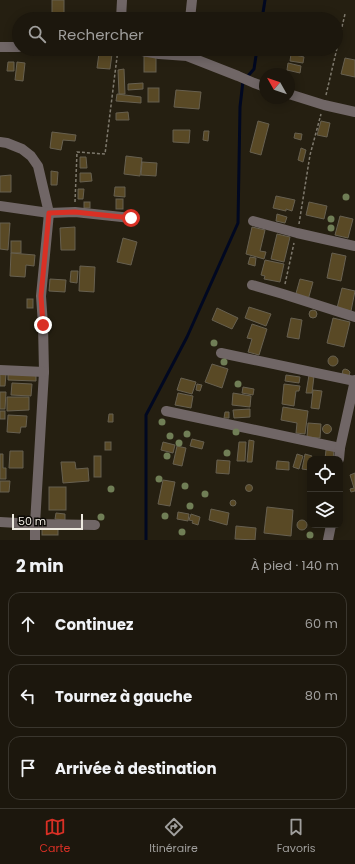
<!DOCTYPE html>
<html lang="fr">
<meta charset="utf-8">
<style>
:root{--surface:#1c170d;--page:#29241b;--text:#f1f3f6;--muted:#a09f9d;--line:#3a362e;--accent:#d93025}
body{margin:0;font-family:Poppins,sans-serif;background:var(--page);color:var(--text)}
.controls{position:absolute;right:12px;bottom:12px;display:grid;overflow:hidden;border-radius:8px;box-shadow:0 2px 10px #0003}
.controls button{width:36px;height:36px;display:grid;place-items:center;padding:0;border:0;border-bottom:1px solid var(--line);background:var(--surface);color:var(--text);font:20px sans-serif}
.compass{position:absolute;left:259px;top:68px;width:36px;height:36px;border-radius:50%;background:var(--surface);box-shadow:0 2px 10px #0003;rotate:310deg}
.scale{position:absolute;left:12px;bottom:10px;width:71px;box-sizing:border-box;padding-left:4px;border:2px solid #ede9e0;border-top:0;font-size:11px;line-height:14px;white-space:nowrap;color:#ede9e0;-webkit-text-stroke:3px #0c0905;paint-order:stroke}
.stop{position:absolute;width:12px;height:12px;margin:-9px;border:3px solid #d93025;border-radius:50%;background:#fff}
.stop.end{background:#d93025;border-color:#fff;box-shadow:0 1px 4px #0008}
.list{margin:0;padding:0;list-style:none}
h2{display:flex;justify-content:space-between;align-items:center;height:52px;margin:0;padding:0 16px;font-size:17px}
h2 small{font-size:13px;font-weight:400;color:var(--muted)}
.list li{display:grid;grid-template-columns:26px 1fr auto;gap:12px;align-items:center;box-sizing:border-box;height:64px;margin:0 8px 8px;padding:0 8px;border:1px solid var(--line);border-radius:12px}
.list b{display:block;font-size:15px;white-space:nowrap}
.list em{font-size:13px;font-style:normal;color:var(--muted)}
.icon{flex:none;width:22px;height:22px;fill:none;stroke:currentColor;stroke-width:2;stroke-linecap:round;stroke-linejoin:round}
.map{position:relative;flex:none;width:355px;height:540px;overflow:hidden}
.search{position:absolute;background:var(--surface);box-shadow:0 2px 10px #0003;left:12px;right:12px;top:12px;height:44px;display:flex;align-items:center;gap:10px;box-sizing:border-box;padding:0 14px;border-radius:22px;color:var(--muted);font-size:15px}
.sheet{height:268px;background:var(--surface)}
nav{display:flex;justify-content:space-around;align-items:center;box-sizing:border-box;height:56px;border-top:1px solid var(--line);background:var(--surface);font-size:11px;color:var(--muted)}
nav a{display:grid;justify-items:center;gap:2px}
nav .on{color:var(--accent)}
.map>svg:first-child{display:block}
</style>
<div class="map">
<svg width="355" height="540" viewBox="0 0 355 540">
<rect width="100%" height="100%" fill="#251f11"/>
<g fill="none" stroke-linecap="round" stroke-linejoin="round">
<!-- stream -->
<g stroke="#010821" stroke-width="3">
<path d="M262,19L265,0"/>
<path d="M247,77L254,69L257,49"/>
<path d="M146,540V415L187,337L238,223L240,107L243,81"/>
</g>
</g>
<!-- building -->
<g fill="#594925" stroke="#676050">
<rect x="52" y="0" width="12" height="19"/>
<path d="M99,53L112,54L110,69L97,68Z"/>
<path d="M291,54L304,57L303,63L290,61Z"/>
<rect x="144" y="56" width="12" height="16"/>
<path d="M345,58L355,60V77L341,74Z"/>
<path d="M8,62H14V71H7Z"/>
<path d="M17,62L25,63L23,81L15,80Z"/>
<path d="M288,63L301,66L300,73L287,70Z"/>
<path d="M124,69L125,94H119L118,70Z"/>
<path d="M143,83V89L128,90V84Z"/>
<rect x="148" y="88" width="11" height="14"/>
<path d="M176,90L201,92L199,109L174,107Z"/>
<path d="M117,94L141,97V103L116,101Z"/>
<path d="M128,112L129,120H116V113Z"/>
<path d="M258,121L269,124L261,155L250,152Z"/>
<path d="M321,121L330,123L327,137L317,135Z"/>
<path d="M173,130H190L189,143L173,142Z"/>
<path d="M204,131H209L208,141L203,140Z"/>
<path d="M52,132L76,135L75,141L63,140L61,150L50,148Z"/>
<path d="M295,133L302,134L301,140L294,138Z"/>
<path d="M301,148L306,150L303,162L298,160Z"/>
<path d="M126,156L142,158L140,176L124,174Z"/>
<path d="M80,157H86L87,168H80Z"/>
<path d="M142,162L157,163L156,176L141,175Z"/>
<path d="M51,171L58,172L57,185H51Z"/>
<path d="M80,173H91L92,181L80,182Z"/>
<path d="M11,175V192H0V176Z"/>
<path d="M115,187H125V197L114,196Z"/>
<path d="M78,189H84L83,199H78Z"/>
<path d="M276,196L295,200L292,211L286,209V211L273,208Z"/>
<rect x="116" y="199" width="7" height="10"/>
<rect x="84" y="202" width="6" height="6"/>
<path d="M309,202L327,206L324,219L306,215Z"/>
<path d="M277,214L287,217L285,223L276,221Z"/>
<path d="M340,216L353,219L348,238L335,235Z"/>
<path d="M0,223H10L8,250L0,249Z"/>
<path d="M75,227V250H61L60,228Z"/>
<path d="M252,227L265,230L260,251L266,252L264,259L246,254Z"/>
<path d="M277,234L290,237L284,262L271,259Z"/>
<path d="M123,238L137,242L131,265L117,262Z"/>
<rect x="11" y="241" width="10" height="12"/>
<path d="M11,253L35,255L34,266L26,265L25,277L10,276Z"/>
<path d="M332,253L346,256L341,281L327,278Z"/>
<path d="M250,257L256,258L255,266L248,264Z"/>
<path d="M265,260L284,264L280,282L264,279L265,276L261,275Z"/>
<path d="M80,266L95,267L94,292L79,291Z"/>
<path d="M71,271H78L77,283L70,282Z"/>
<path d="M50,279L66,280L65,292L49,291Z"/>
<path d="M300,279L313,282L308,300L295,297Z"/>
<path d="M342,288L355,291L351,311L337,308Z"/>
<rect x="27" y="299" width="6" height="9"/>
<path d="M249,307L271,314L266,326L245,318Z"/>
<path d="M217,308L238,318L232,329L212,320Z"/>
<circle cx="313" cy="314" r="4"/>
<path d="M291,318L302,320L299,339L287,337Z"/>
<path d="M333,318L350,322L344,347L327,343Z"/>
<path d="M252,324L267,329L259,355L248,352L252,339L247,338Z"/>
<circle cx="333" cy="361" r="5"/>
<path d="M212,364L228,369L222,388L205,382Z"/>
<path d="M345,369L348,370L350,372L349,376L342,374L343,370Z"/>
<path d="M8,371L36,373V381L8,380Z"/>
<path d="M0,373L6,374L5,386H0Z"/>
<path d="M286,375L300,377L299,383L285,381Z"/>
<path d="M309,375L314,376L312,393H306Z"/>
<path d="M181,378L196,382L192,394L177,390Z"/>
<path d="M12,383L32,384L31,396L11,395Z"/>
<path d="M197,384L202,385L200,391L196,390Z"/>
<path d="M284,384L300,386L299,391H296L294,406L282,404Z"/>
<path d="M243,387L254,389L253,395L242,393Z"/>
<path d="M313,390L322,391L319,409L311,408Z"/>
<path d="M0,392H6L5,409H0Z"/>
<path d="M178,393L193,396L191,408L175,405Z"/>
<path d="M233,393L251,396L250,407L232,405Z"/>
<path d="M7,397H29V410L7,411Z"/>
<path d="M283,407L308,411L305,434L296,433L297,423L281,420Z"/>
<path d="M250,409V417L234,418L233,410Z"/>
<rect x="0" y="411" width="5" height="8"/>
<path d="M225,412H229V418H224Z"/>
<path d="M109,414H113V422H108Z"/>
<path d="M8,415L27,416L26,427H21L20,433L7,432Z"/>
<path d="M308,423L321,424L320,438L307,437Z"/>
<circle cx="327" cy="429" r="4.5"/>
<path d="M192,439L204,442L202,449L190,446Z"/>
<path d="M249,440L254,441L252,462H247Z"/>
<rect x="105" y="442" width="6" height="8"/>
<path d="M163,442L175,445L173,453L161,450Z"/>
<path d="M239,442H246L245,461H237Z"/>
<path d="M177,446L186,448L182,466L173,464Z"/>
<path d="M326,450H334L333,459H325Z"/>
<path d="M10,451H23V468H9Z"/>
<path d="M0,454H3V468H6V479H0Z"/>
<path d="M297,454L303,456L299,469L293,467Z"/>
<path d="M305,454L312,456L311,459H310L309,470L302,469Z"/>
<rect x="94" y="456" width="7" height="21"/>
<path d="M217,460L230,461L229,474L216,473Z"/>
<path d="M277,461L289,462V470L276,469Z"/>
<path d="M61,462H75L76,469L88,468L89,481L63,483Z"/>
<path d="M355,473V491L351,492L350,489L354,488L350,475Z"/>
<path d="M163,480L175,482L170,506L158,504Z"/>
<path d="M0,481H10L9,492H0Z"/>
<circle cx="249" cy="488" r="3.5"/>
<rect x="49" y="487" width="17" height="23"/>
<circle cx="233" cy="503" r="3"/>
<path d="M267,507L293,510L291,536L264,533Z"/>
<path d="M211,509L229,513L227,525L209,520Z"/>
<path d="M178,512L189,514L188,521L177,519Z"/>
<path d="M56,513L65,514V520L55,519Z"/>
<path d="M191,514L200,517L198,525L192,523L193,521L189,520Z"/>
<circle cx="302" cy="525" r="5"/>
<path d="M236,526L256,528L255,540L235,539Z"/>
<rect x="42" y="527" width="16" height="8"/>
</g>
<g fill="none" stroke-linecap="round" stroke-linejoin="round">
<!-- path -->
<g stroke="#7f7a6e" stroke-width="1.5" stroke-dasharray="3 2" stroke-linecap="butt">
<path d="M326,95L345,14"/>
<path d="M75,202L77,152L105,154L118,49"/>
<path d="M299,224L310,155L321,114"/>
<path d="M285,284L294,243"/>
</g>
<!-- minor -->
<g stroke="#706666" stroke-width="10">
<path d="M121,19L122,0"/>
<path d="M190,19L192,0"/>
<path d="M0,47H19"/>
<path d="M131,49L159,54L187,56L238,76L254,83L265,87"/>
<path d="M289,94L324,105L355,112"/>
<path d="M0,142L7,143L22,149L31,156L38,166L49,213L41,296L43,325L44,372L35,524V540"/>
<path d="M0,206L49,213L75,212L131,218"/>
<path d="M253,221L297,233L355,246"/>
<path d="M252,285L283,294L355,317"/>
<path d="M221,353L355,381"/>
<path d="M0,370L44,372"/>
<path d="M166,411L340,448"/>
<path d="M339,459L340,448L355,380"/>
<path d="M0,522L35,524L95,525"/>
<path d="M328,540L331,525"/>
</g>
</g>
<!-- trees -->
<g fill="#707e56">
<circle cx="346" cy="197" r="3.5"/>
<circle cx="331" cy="219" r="3.5"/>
<circle cx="331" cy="228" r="3.5"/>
<circle cx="214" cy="343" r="3.5"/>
<circle cx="224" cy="362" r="3.5"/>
<circle cx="238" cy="384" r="3.5"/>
<circle cx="162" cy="422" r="3.5"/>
<circle cx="236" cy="432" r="3.5"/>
<circle cx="187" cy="434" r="3.5"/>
<circle cx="170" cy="436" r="3.5"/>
<circle cx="179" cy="443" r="3.5"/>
<circle cx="227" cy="453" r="3.5"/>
<circle cx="167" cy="456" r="3.5"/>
<circle cx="159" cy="479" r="3.5"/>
<circle cx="185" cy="486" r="3.5"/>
<circle cx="111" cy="489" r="3.5"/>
<circle cx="205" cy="494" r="3.5"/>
<circle cx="190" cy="506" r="3.5"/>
<circle cx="165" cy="516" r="3.5"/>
<circle cx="101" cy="517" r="3.5"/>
<circle cx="182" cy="532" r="3.5"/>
<circle cx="310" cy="535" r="3.5"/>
</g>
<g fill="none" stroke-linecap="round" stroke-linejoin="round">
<!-- route -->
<path stroke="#d93025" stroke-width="5" d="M43,325L41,296L49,213L75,212L131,218"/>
</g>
</svg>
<div class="controls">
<button><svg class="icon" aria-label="locate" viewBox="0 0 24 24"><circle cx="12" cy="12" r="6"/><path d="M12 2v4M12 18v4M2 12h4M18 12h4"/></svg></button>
<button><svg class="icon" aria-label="layers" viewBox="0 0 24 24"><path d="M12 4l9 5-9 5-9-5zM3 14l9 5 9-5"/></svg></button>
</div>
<svg class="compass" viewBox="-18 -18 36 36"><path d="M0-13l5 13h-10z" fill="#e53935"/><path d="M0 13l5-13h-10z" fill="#a09f9d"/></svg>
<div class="scale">50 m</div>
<div class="stop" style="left:131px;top:218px"></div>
<div class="stop end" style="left:43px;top:325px"></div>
<div class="search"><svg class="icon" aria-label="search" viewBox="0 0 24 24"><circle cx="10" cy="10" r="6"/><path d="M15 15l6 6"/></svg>Rechercher</div>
</div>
<section class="sheet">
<h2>2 min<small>À pied · 140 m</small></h2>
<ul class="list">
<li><svg class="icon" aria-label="ahead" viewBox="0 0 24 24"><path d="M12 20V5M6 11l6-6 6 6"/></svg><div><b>Continuez</b></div><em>60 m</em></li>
<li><svg class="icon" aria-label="left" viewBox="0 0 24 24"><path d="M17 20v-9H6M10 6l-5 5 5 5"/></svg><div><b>Tournez à gauche</b></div><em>80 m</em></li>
<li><svg class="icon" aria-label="arrive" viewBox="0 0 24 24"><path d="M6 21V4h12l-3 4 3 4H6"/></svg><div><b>Arrivée à destination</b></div></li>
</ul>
</section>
<nav>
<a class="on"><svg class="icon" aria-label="map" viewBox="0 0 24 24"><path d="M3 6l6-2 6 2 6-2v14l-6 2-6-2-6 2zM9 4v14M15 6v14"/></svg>Carte</a>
<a><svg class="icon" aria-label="directions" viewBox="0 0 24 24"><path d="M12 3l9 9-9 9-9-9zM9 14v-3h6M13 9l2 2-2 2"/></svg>Itinéraire</a>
<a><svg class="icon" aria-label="saved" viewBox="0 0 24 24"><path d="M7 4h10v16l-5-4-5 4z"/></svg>Favoris</a>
</nav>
